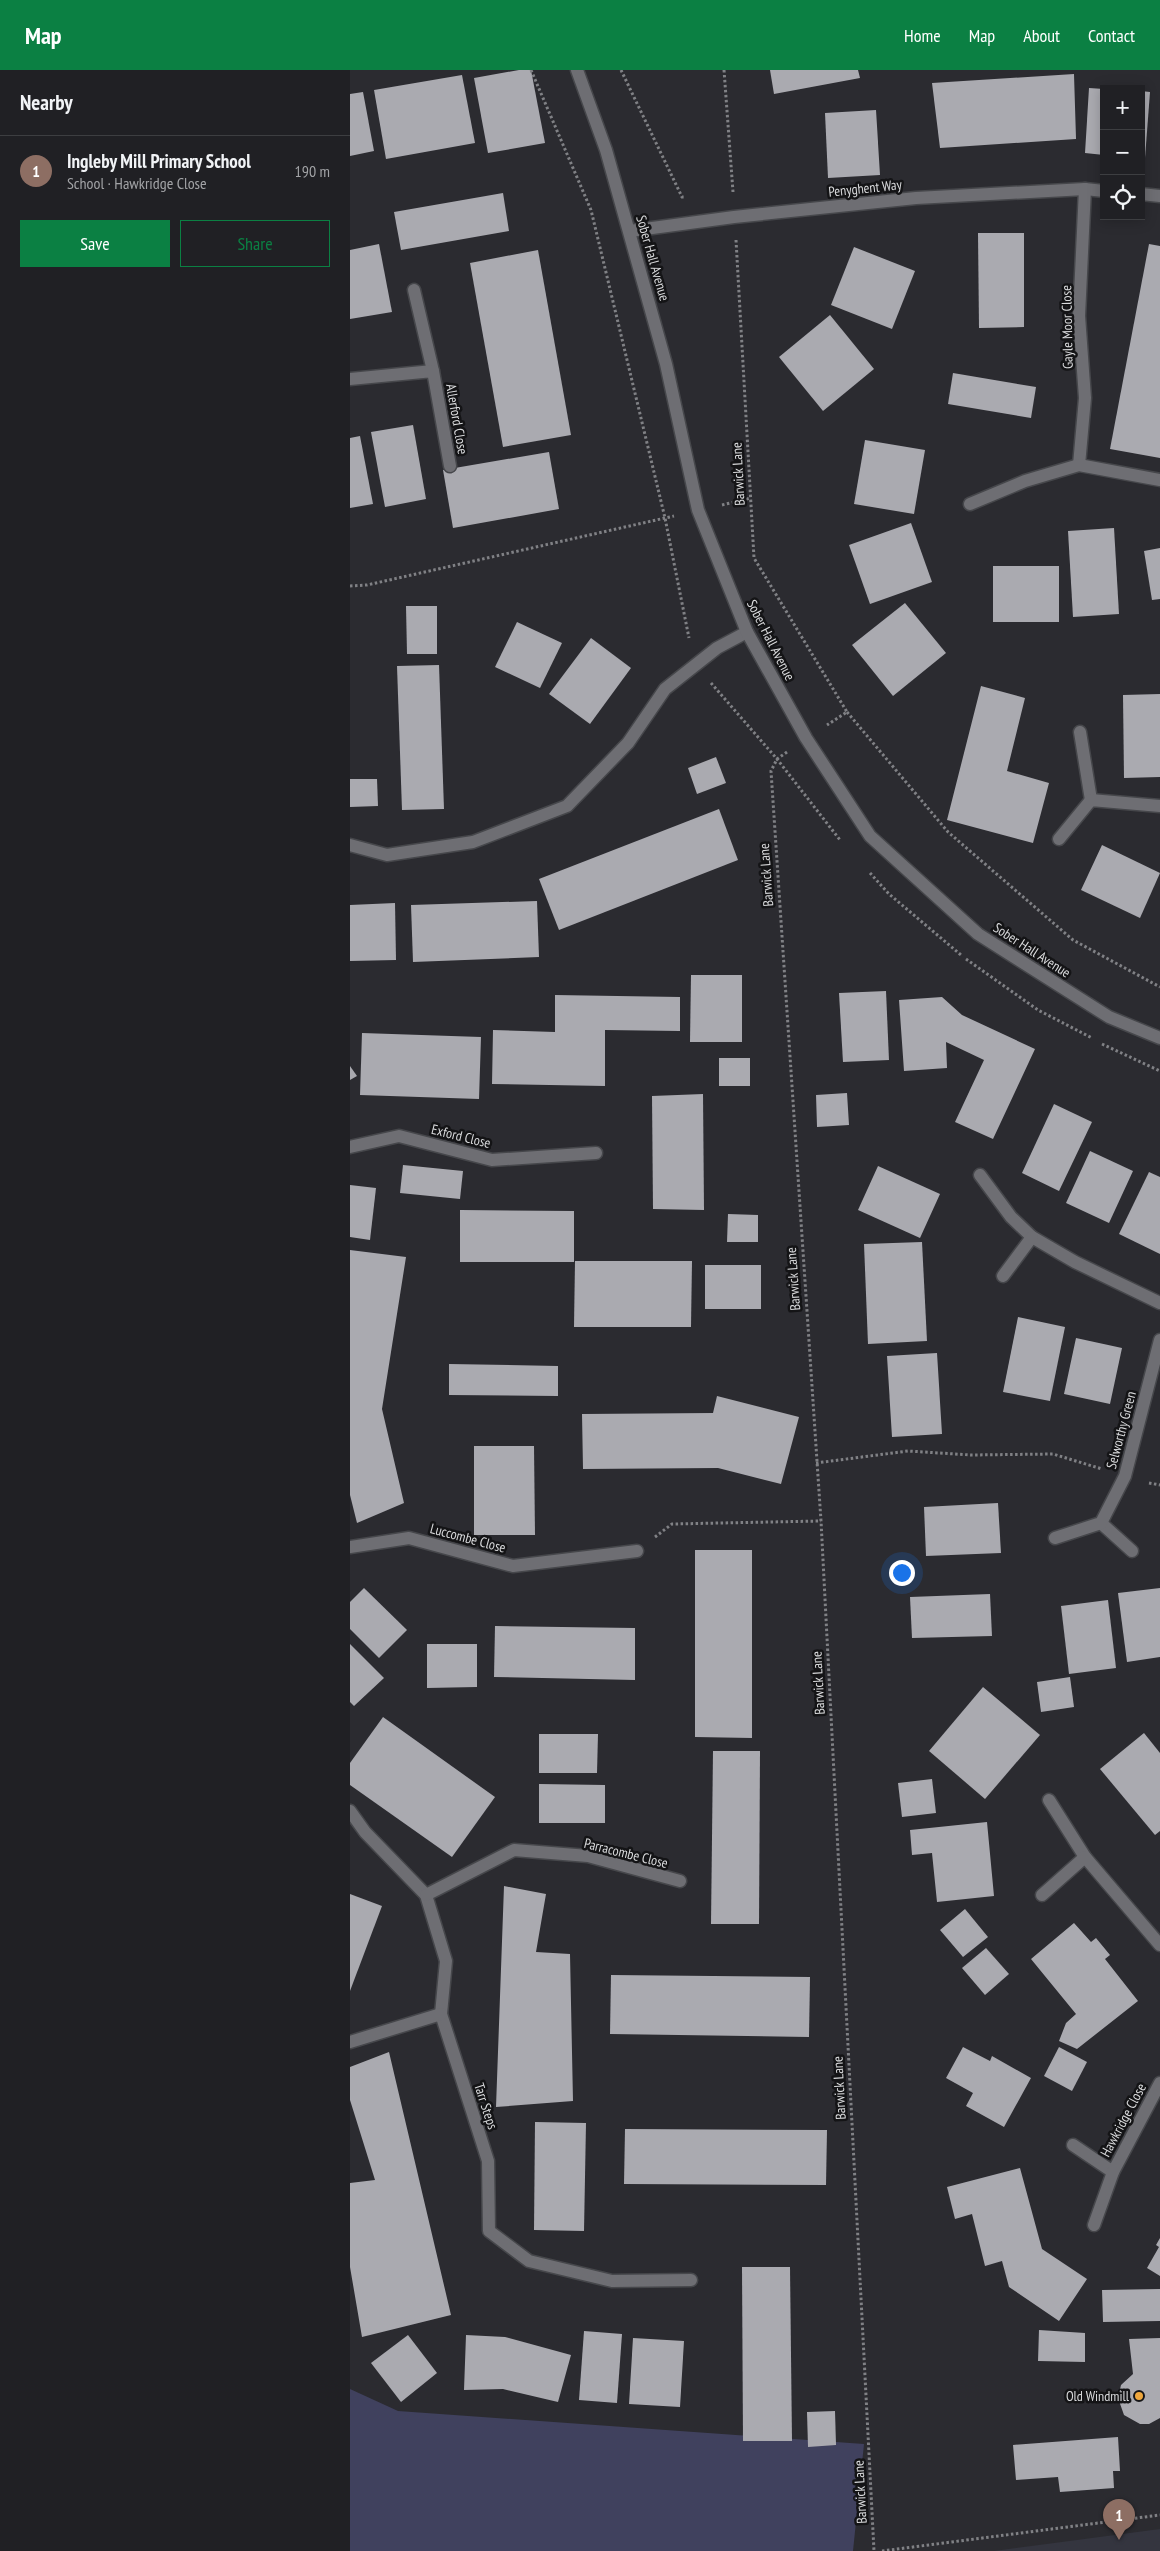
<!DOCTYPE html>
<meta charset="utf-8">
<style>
:root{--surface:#202024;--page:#28282c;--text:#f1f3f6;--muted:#a2a3a6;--line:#3d3e41;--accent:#0b8043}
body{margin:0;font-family:"PT Sans Narrow",sans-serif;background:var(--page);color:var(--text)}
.controls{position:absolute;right:15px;top:15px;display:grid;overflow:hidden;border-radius:0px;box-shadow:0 2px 12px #0003}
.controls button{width:45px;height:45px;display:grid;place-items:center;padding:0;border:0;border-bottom:1px solid var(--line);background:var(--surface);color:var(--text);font:25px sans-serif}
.you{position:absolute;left:551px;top:1502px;width:18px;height:18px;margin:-12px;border:4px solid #fff;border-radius:50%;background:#1a73e8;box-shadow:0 0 0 8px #1a73e833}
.badge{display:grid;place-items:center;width:32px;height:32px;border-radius:50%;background:var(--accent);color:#fff;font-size:16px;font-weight:700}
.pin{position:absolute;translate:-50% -41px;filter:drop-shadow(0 1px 2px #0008)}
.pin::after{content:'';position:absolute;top:26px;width:18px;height:15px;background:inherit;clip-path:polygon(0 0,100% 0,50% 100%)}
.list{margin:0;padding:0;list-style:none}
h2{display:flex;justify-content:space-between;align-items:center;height:65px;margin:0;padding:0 20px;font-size:21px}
h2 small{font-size:16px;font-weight:400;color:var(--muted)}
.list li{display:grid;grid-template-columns:32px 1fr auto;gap:15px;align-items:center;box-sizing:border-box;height:70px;padding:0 20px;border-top:1px solid var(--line)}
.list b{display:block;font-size:19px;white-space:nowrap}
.list p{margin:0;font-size:16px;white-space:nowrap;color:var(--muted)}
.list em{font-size:16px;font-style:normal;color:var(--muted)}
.actions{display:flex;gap:10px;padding:15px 20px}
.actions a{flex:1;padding:11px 0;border:1px solid var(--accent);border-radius:0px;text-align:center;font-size:18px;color:var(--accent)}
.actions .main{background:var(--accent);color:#fff}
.icon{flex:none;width:28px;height:28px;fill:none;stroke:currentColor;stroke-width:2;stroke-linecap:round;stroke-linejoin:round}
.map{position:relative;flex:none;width:810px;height:2481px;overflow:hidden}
header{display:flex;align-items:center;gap:30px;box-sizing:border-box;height:70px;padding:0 25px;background:var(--accent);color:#fff}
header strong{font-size:24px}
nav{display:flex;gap:28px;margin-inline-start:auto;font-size:18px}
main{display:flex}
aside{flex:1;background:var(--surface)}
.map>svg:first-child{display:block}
</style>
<header>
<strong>Map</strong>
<nav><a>Home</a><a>Map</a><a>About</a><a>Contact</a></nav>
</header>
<main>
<aside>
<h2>Nearby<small></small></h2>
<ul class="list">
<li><span class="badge" style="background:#8d6e63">1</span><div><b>Ingleby Mill Primary School</b><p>School · Hawkridge Close</p></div><em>190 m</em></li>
</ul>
<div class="actions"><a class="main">Save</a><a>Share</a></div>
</aside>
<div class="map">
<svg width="810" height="2481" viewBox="0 0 810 2481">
<rect width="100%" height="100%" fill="#2b2b30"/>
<!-- built -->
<path fill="#34353f" d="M810,2459V2481H644Z"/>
<!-- green -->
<path fill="#40415e" d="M0,2319L48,2341L514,2374L503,2481H0Z"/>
<!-- building -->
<g fill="#aaaab0">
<path d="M169,0H181L195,73L138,83L124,8Z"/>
<path d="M420,0H508L510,8L424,24Z"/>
<path d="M724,4L726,69L590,78L582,13Z"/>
<path d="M112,5L125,73L36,89L24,20Z"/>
<path d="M739,18L754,19V85L735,83Z"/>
<path d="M791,21L800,22L795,88L791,87Z"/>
<path d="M13,22L24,81L0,86V24Z"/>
<path d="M526,40L530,105L478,108L475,43Z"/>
<path d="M153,123L159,161L51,180L44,142Z"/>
<path d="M628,163H674V257L629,258Z"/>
<path d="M29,174L42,242L0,249V180Z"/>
<path d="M799,174L810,176V388L760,379Z"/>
<path d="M504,177L565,201L542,259L481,235Z"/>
<path d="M188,180L221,365L153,377L120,193Z"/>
<path d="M480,245L524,299L473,341L429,287Z"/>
<path d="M603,303L686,317L681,348L598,334Z"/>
<path d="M63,355L76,429L35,437L21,362Z"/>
<path d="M10,366L23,434L0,438V368Z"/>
<path d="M515,370L575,380L564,444L504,434Z"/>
<path d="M199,382L209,439L103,458L93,400Z"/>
<path d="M561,453L582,512L520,534L499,475Z"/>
<path d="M764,458L769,544L723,547L718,461Z"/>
<path d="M810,478V529L802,530L794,481Z"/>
<rect x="643" y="496" width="66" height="56"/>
<path d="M555,533L596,583L543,626L502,575Z"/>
<path d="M56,536H87V584H57Z"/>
<path d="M167,552L212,573L190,618L145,597Z"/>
<path d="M241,568L281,598L240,654L199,624Z"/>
<path d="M89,595L94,739L52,740L47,596Z"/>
<path d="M631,616L675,628L657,701L699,713L683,773L597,750Z"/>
<path d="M810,624V707L774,708L773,625Z"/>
<path d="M366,687L376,713L347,724L338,698Z"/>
<path d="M0,709H27L28,736L0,737Z"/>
<path d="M369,739L388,790L209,860L189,809Z"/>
<path d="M752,775L810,803L790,848L731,820Z"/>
<path d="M187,831L189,887L63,892L61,835Z"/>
<path d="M45,833L46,890L0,891V835Z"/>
<path d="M341,905H392V972H340Z"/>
<path d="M536,921L539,990L493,992L489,923Z"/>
<path d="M205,925L330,927V961L255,960V1016L142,1014L143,960L205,962Z"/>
<path d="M592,927L612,945L685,979L643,1069L605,1052L634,990L596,972L597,998L554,1001L549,930Z"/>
<path d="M12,963L131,967L129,1029L10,1025Z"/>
<rect x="369" y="988" width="31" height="28"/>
<path d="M0,996L7,1006L0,1010Z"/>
<path d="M497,1023L499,1055L467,1057L466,1025Z"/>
<path d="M353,1024L354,1140L303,1139L302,1026Z"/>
<path d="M704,1034L742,1052L709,1121L672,1103Z"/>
<path d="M740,1081L783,1101L759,1153L716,1133Z"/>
<path d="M53,1095L113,1101L110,1129L50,1123Z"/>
<path d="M528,1096L590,1124L570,1168L508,1140Z"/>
<path d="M799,1102L810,1107V1184L769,1164Z"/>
<path d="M0,1115L26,1118L20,1170L0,1167Z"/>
<path d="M110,1140L224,1141V1192H110Z"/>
<path d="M378,1144L408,1145V1172H377Z"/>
<path d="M572,1172L577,1271L518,1274L514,1174Z"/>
<path d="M0,1180L56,1187L32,1339L54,1433L7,1453L0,1425Z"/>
<path d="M225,1191H342L341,1257H224Z"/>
<rect x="355" y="1195" width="56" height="44"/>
<path d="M668,1247L715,1257L700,1331L653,1322Z"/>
<path d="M726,1268L772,1278L760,1334L714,1324Z"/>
<path d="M587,1283L592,1364L542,1367L537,1286Z"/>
<path d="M99,1294L208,1296V1326L99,1325Z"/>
<path d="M367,1326L449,1347L431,1414L368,1398L233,1399L232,1344L363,1343Z"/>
<path d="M124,1376H184L185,1465H124Z"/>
<path d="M648,1433L651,1483L576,1486L574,1437Z"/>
<path d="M345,1480H402V1668L345,1667Z"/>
<path d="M14,1518L57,1560L29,1588L0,1559V1532Z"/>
<path d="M810,1518V1587L777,1592L768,1523Z"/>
<path d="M640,1524L642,1566L562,1568L560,1527Z"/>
<path d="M758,1530L766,1598L719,1604L711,1536Z"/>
<path d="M145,1556L285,1558V1610L144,1607Z"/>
<path d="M0,1574L34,1608L4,1636L0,1632Z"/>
<path d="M77,1574H127V1617L77,1618Z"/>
<path d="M720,1607L724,1637L691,1642L687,1612Z"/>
<path d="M633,1617L690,1665L635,1729L579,1681Z"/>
<path d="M33,1647L145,1727L102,1787L0,1715V1693Z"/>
<path d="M794,1663L810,1683V1761L805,1765L750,1699Z"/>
<path d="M189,1664H248L247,1703H189Z"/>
<path d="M363,1681H410L409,1854H361Z"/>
<path d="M582,1709L586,1743L552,1747L548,1713Z"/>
<path d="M189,1714L255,1715V1753H189Z"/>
<path d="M637,1752L644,1826L587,1832L582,1783L562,1785L560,1760Z"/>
<path d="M154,1816L196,1824L186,1882L220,1884L223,2031L146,2037Z"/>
<path d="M0,1824L32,1836L0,1921Z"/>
<path d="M615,1839L638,1867L613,1887L590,1860Z"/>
<path d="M724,1853L741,1872L746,1868L760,1885L755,1889L788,1931L727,1979L709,1971L716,1953L726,1944L681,1889Z"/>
<path d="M636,1878L659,1904L635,1925L612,1898Z"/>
<path d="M261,1905L460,1907L459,1967L260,1964Z"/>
<path d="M613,1977L640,1991L642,1986L681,2008L654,2057L616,2036L623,2023L596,2008Z"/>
<path d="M709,1977L737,1992L722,2021L694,2006Z"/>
<path d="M39,1982L101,2245L12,2267L0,2197V2113L25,2110L0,2030V1997Z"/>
<path d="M185,2052L236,2053L234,2161L184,2160Z"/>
<path d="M275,2059L477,2060L476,2115L274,2114Z"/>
<path d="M670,2098L692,2179L737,2209L709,2251L659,2217L652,2191L635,2196L622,2144L605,2149L597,2117Z"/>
<path d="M810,2168V2206L797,2198L809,2177L806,2175Z"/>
<path d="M392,2197H440L442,2371H393Z"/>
<path d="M810,2219V2251L753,2252L752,2220Z"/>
<path d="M689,2260L735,2263V2292L688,2291Z"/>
<path d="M234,2261L272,2264L267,2333L229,2330Z"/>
<path d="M58,2265L87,2303L51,2332L21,2293Z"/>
<path d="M116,2265L155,2267L221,2285L208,2332L153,2319L114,2320Z"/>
<path d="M283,2268L334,2271L330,2337L279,2334Z"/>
<path d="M810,2268V2348L799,2354H790L774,2345L768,2328L771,2315L783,2304L779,2269Z"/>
<path d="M485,2341L486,2375L458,2377L457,2342Z"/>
<path d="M768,2367L770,2401H763L764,2418L710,2422L708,2407L666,2410L663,2375Z"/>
</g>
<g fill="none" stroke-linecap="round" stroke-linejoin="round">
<!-- street casing -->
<g stroke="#46474b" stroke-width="15">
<g id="street">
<path d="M791,124L810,126"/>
<path d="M280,161L384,147L566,128L735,119L754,121"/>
<path d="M64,220L83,301"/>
<path d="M0,309L83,301L100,396"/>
<path d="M729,395L735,328L729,246L735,119"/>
<path d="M620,434L675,411L729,395L810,410"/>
<path d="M730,662L741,730"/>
<path d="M709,769L741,730L810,736"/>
<path d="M0,775L37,785L123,772L217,736L278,673L315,619L367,578L397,562"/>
<path d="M0,1077L49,1066L142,1090L246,1083"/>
<path d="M630,1105L661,1147L682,1167L725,1192L810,1233"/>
<path d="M653,1206L682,1167"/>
<path d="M751,1453L782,1481"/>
<path d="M705,1468L751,1453L775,1406L810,1270"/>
<path d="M0,1477L59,1468L163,1496L287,1481"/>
<path d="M699,1730L735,1787L810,1875"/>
<path d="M0,1741L15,1762L76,1825L96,1891L91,1944L138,2091L139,2161L179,2191L262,2211L341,2210"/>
<path d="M76,1825L164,1780L238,1786L330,1811"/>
<path d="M692,1825L735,1787"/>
<path d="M0,1972L91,1944"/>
<path d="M723,2075L763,2102"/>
<path d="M744,2155L763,2102L810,2013"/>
</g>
</g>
<!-- secondary casing -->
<g stroke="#46474b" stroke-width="15">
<path id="secondary" d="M227,0L256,80L316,294L348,440L397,562L456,668L520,766L628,864L759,947L810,968"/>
</g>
<!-- path -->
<g stroke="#808185" stroke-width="3" stroke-dasharray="2.5 2.5" stroke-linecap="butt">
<path d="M181,0L241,140L315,448L339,568"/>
<path d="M271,0L332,127H335"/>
<path d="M374,0L383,122"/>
<path d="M386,170L404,488L497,642L477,655"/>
<path d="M372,435L401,428"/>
<path d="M0,516L17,515L324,446"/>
<path d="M361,613L427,689L490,770"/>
<path d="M497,642L598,762L723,870L810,917"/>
<path d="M437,682L427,689L421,701L471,1451L524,2481"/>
<path d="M520,803L539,824L611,885"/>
<path d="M616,889L688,940L742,968"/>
<path d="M752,974L810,1001"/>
<path d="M466,1393L558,1381L621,1385L703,1384L752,1399"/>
<path d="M799,1413L810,1415"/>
<path d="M305,1467L322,1454L471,1451"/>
<path d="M532,2481L810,2445"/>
</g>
<!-- street -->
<use href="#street" stroke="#6e6e73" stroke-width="12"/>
<!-- secondary -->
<use href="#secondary" stroke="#6e6e73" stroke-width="12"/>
</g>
<!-- markers -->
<circle fill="#efa73d" stroke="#141416" stroke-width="2" cx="789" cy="2326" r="5"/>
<g text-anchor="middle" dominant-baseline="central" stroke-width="5" stroke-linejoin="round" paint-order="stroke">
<!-- street labels -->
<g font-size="14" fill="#d9dadc" stroke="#141416">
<text transform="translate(515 118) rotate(-6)">Penyghent Way</text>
<text transform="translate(303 188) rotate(74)">Sober Hall Avenue</text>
<text transform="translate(717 257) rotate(-91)">Gayle Moor Close</text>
<text transform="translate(107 349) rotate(80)">Allerford Close</text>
<text transform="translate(388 404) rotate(-93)">Barwick Lane</text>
<text transform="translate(421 570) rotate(63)">Sober Hall Avenue</text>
<text transform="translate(416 805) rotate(-94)">Barwick Lane</text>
<text transform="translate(682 880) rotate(33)">Sober Hall Avenue</text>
<text transform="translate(111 1066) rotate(14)">Exford Close</text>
<text transform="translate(443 1209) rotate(-94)">Barwick Lane</text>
<text transform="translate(771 1360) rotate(-75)">Selworthy Green</text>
<text transform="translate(118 1468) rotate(15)">Luccombe Close</text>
<text transform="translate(468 1613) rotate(-93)">Barwick Lane</text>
<text transform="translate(276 1783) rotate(14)">Parracombe Close</text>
<text transform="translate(489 2018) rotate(-93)">Barwick Lane</text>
<text transform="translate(136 2036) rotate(72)">Tarr Steps</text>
<text transform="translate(773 2050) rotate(-62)">Hawkridge Close</text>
<text transform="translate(510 2422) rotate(-93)">Barwick Lane</text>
</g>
<!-- poi labels -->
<g font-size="14" fill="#d9dadc" stroke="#141416" text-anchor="end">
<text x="779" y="2326">Old Windmill</text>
</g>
</g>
</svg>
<div class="controls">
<button>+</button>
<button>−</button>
<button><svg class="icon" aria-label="locate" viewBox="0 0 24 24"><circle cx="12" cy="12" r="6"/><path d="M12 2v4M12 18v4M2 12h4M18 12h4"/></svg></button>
</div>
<div class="you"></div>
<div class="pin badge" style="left:769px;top:2470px;background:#8d6e63">1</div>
</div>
</main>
